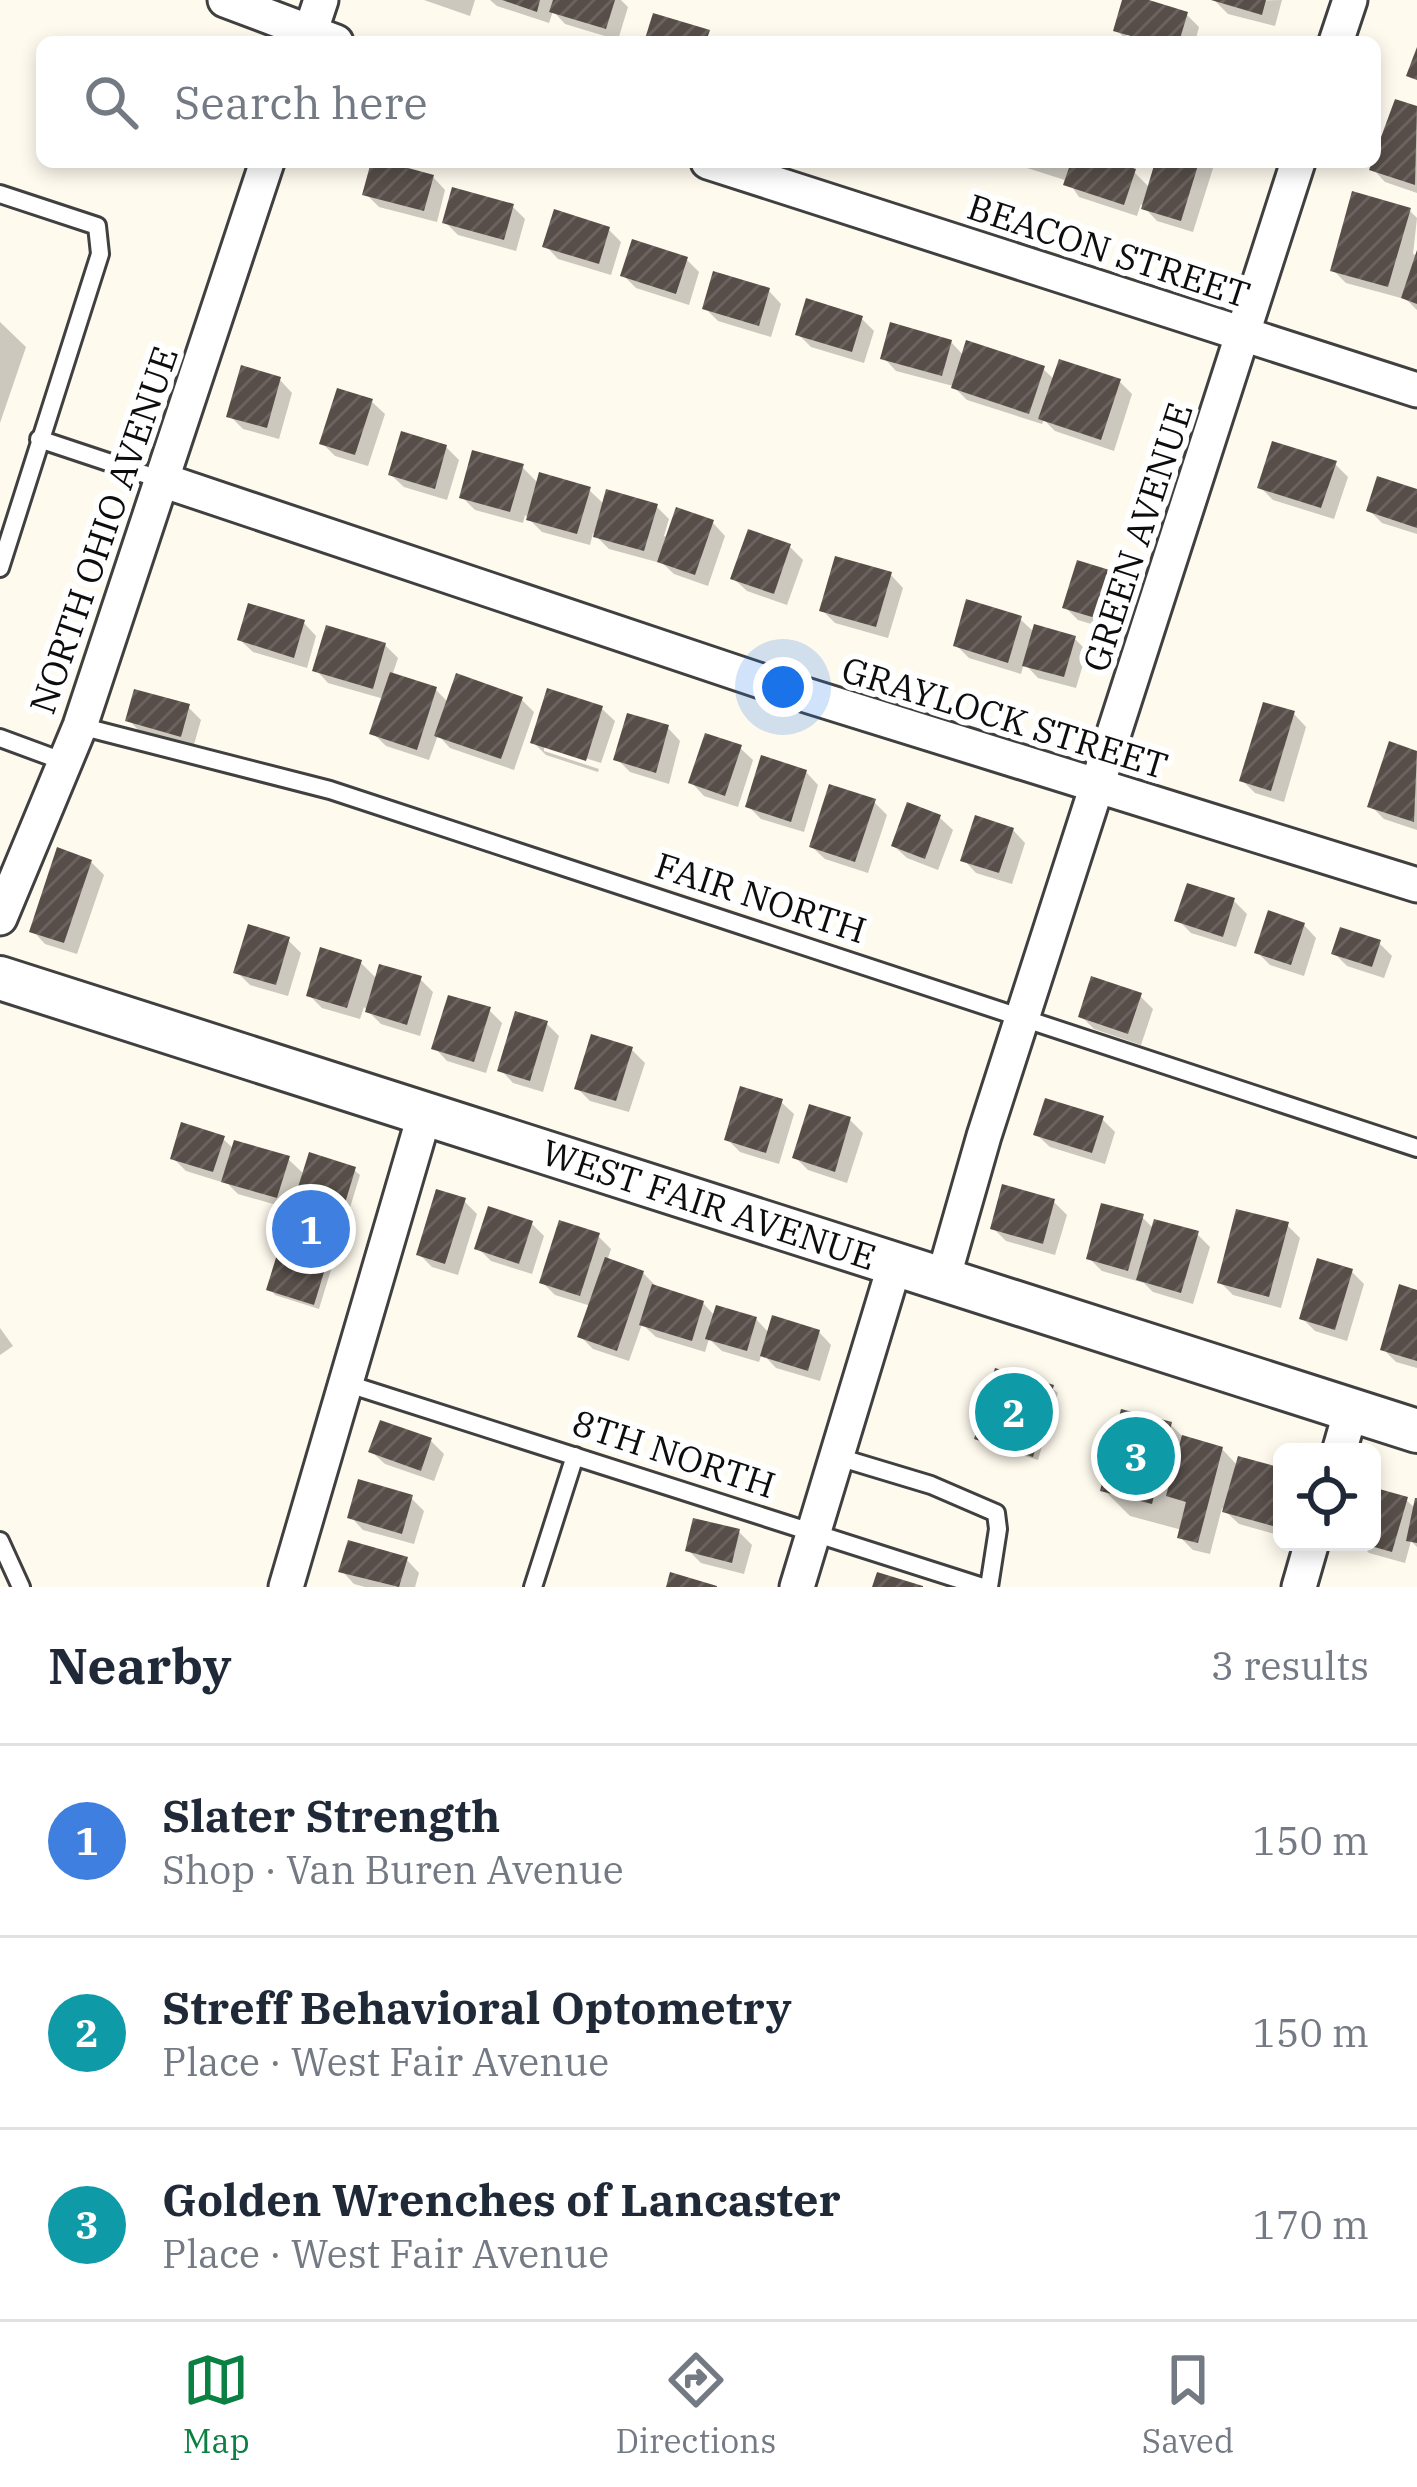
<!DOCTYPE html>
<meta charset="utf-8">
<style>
:root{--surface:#fff;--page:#f6f6f7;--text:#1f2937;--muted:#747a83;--line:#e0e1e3;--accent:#0b8043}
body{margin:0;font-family:"IBM Plex Serif",serif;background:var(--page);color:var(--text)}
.controls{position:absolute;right:36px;bottom:36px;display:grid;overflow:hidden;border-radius:18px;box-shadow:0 6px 18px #0003}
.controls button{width:108px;height:108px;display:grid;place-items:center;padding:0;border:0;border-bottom:3px solid var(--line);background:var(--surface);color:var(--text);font:60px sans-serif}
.you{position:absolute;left:783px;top:687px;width:42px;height:42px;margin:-30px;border:9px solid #fff;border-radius:50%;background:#1a73e8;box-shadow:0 0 0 18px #1a73e833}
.badge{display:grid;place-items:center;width:78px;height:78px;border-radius:50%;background:var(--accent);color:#fff;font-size:39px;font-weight:700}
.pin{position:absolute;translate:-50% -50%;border:6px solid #fff;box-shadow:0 3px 12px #0006}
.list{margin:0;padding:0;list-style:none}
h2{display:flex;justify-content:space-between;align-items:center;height:156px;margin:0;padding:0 48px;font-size:51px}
h2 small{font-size:39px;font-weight:400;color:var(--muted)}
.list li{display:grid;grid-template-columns:78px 1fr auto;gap:36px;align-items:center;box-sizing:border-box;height:192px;padding:0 48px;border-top:3px solid var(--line)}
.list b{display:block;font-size:45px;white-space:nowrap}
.list p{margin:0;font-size:39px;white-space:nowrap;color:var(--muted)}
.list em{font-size:39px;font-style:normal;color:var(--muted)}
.icon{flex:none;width:66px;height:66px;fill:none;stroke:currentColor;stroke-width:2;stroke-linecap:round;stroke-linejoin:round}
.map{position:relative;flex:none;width:1417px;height:1587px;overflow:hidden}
.search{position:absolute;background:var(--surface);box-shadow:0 6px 18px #0003;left:36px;right:36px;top:36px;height:132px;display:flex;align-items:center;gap:30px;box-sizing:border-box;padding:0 42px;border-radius:18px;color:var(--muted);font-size:45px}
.sheet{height:732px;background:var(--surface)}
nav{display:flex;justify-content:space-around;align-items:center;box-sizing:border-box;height:168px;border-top:3px solid var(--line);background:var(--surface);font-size:33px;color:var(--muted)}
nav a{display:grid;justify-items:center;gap:6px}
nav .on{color:var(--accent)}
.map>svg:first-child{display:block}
</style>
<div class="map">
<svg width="1417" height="1587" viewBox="0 0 1417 1587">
<defs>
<pattern id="building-hatch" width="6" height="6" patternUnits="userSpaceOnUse" patternTransform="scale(3)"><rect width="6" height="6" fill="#574e49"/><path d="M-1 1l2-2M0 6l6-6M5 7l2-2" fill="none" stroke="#6a635f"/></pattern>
</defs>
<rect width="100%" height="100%" fill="#fffaee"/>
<!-- shadow -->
<g fill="#0003" fill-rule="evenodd">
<path d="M424,0H475L470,16Z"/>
<path d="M490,0H621L628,7L618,40L565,24L553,11L549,23L497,6Z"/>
<path d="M1125,0L1186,14L1199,27L1195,42H1162L1127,32V38L1141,42H1129L1116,30Z"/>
<path d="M1282,0L1275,26L1228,14L1215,1Z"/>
<path d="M1397,102L1417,110V193L1385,182L1373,169Z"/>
<path d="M374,162L433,177L445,190L437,222L379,207L366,194Z"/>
<path d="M1008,162H1104L1134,172L1150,188L1158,162H1215L1193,232L1157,221L1141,204L1137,216L1079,197L1068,181Z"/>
<path d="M512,206L525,219L516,251L458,235L445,222Z"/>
<path d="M1409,210L1417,218L1413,254L1417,255V310L1402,295L1401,298L1346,283L1333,270Z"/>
<path d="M608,229L621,242L611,275L558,259L546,246Z"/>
<path d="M686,259L699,272L689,305L636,288L624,276Z"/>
<path d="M769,291L781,304L771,337L718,321L705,308Z"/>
<path d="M861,318L874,331L864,363L811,347L798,334Z"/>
<path d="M0,322L26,347L0,423Z"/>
<path d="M951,342L964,356L1043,369L1055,380L1119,381L1132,394L1114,451L1055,431L1044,420L1042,424L967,400L953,386L896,371L884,358Z"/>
<path d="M280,380L292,393L279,439L243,429L230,416Z"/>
<path d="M372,402L385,414L368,466L335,456L322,443Z"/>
<path d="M446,447L459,460L447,500L404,487L391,475Z"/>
<path d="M1335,464L1348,477L1334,519L1273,500L1260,487Z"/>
<path d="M522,467L539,484L589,490L605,505L656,506L669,519L664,536L669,538L713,523L725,536L708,586L674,574L658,559L657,562L609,549L593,533L590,545L542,532L525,515L523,523L475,510L462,497Z"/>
<path d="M1417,492V534L1382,523L1369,510Z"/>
<path d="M790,547L803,560L787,605L747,591L734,579Z"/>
<path d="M1115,574L1128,587L1115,631L1078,620L1065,607Z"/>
<path d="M891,575L903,588L888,638L835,623L822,610Z"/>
<path d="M1020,619L1035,633L1074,638L1087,651L1076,688L1038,678L1024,663L1021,674L969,658L956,645Z"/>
<path d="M304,623L316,636L307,668L253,652L240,640Z"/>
<path d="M385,645L398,658L392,676L436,690L449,703L521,699L534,712L514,770L450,748L438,735L429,760L386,746L373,733L384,699L328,683L316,670Z"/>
<path d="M188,707L201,720L193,748L141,733L129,720Z"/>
<path d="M602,709L615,721L598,772L546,755L533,742ZM544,745L601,763L599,769L544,751Z"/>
<path d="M1294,714L1306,727L1284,802L1255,793L1242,780Z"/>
<path d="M668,728L680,741L669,784L630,772L617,759Z"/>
<path d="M1391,745L1417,754V830L1384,819L1371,806Z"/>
<path d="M740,748L753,760L738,807L704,796L692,783Z"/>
<path d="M806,772L818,785L804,832L761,819L748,806Z"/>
<path d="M874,802L887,815L868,873L825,859L812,847Z"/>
<path d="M940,818L953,830L938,870L907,858L894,846Z"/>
<path d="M1013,830L1025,843L1012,884L976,873L964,860Z"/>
<path d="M91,862L104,875L77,954L45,944L33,931Z"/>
<path d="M1234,901L1247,914L1236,947L1191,933L1178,920Z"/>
<path d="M1304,925L1316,938L1304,976L1270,965L1257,952Z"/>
<path d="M288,940L301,953L288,996L250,985L237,972Z"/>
<path d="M1379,943L1392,956L1384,978L1347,966L1334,953Z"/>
<path d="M360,962L378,980L420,979L433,992L420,1036L381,1024L364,1007L360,1019L322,1008L309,995Z"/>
<path d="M1140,996L1153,1009L1141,1045L1094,1029L1081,1016Z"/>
<path d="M489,1010L502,1023L486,1073L447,1061L435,1048Z"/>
<path d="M546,1023L559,1036L543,1092L513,1083L501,1070Z"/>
<path d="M632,1050L645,1063L629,1112L590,1101L577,1088Z"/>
<path d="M781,1102L794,1114L779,1164L740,1152L727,1139Z"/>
<path d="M1102,1119L1115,1132L1105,1164L1050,1147L1037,1135Z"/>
<path d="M850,1120L863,1133L847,1183L808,1170L795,1157Z"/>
<path d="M223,1139L234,1149L288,1159L305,1175L354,1170L360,1175L319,1309L275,1295L270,1289L294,1210L238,1194L228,1184L186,1171L173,1158Z"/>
<path d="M464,1201L477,1214L458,1275L432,1267L419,1254Z"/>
<path d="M1054,1202L1067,1215L1055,1255L1006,1241L993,1228Z"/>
<path d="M1142,1217L1154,1229L1197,1234L1210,1247L1193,1304L1153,1292L1144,1283L1102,1271L1089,1258Z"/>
<path d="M531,1223L544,1236L532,1274L491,1261L478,1248Z"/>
<path d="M1287,1225L1300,1238L1281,1308L1233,1295L1220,1282Z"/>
<path d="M598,1236L611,1249L607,1261L643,1273L656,1286L703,1303L715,1316L756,1319L770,1334L819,1332L831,1345L820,1381L776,1368L762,1353L759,1362L722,1351L709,1339L705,1352L656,1337L642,1324L629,1361L593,1349L580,1336L591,1306L555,1295L542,1282Z"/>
<path d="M1351,1271L1364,1284L1347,1341L1315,1331L1302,1318Z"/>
<path d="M1417,1293V1368L1396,1362L1383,1349Z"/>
<path d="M0,1328L13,1346L0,1355Z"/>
<path d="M1052,1388L1058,1393L1038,1460L983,1444L978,1438Z"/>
<path d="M1171,1425L1185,1439L1222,1449L1238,1466L1282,1471V1536L1239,1524L1222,1508L1210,1554L1193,1550L1180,1537L1182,1530L1130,1516L1104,1490Z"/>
<path d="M431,1441L444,1454L434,1481L385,1464L372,1452Z"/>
<path d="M1372,1490L1406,1500L1416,1509L1417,1503V1547L1411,1541L1405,1563L1369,1553L1358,1542H1372Z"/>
<path d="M411,1498L424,1511L414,1544L363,1530L351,1517Z"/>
<path d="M739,1532L752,1545L744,1574L701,1563L688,1550Z"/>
<path d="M407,1560L419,1573L415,1587H365L354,1584L342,1571Z"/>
</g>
<!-- building -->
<g fill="url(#building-hatch)">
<path d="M502,0H540L537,12Z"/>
<path d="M553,0H615L606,29L549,12Z"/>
<path d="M1122,0H1149L1188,12L1179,42H1152L1113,31Z"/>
<path d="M1211,0H1266L1262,15Z"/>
<path d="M653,13L710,30L706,42H644Z"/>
<path d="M1417,47V80L1406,76Z"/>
<path d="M1395,99L1417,106L1415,185L1369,170Z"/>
<path d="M371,162H386L434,175L424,211L362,195Z"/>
<path d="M1071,162H1114L1136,169L1124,205L1063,185Z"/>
<path d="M1155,162H1199L1181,221L1141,209Z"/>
<path d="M452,187L514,204L504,240L442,223Z"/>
<path d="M1352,191L1411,208L1388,287L1330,271Z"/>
<path d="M554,209L610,227L599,264L542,247Z"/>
<path d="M632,239L688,257L676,294L620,276Z"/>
<path d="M1417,250V304L1401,298Z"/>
<path d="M713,271L770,288L759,326L702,309Z"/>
<path d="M806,298L863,316L852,352L795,335Z"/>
<path d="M890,322L952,340L942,376L880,359Z"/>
<path d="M966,340L1045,366L1029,414L951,388Z"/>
<path d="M1059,359L1121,379L1101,440L1038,419Z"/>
<path d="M241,365L281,377L267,428L226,417Z"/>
<path d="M337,388L373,399L355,455L319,444Z"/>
<path d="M401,431L447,445L435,489L388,475Z"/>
<path d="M1272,441L1337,461L1321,508L1257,488Z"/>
<path d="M472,450L524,464L510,512L459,498Z"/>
<path d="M539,472L591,487L577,534L526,520Z"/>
<path d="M1377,476L1417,489V528L1366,511Z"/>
<path d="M606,489L658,504L644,551L593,537Z"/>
<path d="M676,507L714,520L695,575L657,562Z"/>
<path d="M748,529L791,544L774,594L730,579Z"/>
<path d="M835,556L892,572L876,627L819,611Z"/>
<path d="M1077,560L1116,572L1102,620L1062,608Z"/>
<path d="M966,599L1022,616L1008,663L953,646Z"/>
<path d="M248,603L305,620L294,658L237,640Z"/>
<path d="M1034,624L1076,636L1064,677L1022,666Z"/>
<path d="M326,625L386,643L373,689L312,671Z"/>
<path d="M390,672L437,687L417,750L369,734Z"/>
<path d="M456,673L523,697L501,759L434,736Z"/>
<path d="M547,688L603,706L586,761L530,743Z"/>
<path d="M134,689L190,704L181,737L125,721Z"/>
<path d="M1263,702L1295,711L1271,791L1239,781Z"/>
<path d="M627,713L669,725L656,773L613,760Z"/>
<path d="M705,733L742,745L725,796L688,783Z"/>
<path d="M1389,741L1417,751L1414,822L1367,807Z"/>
<path d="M761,755L807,770L791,822L745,807Z"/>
<path d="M829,784L876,799L855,862L809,847Z"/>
<path d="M907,802L941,815L925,859L891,846Z"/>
<path d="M975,815L1014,828L999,873L960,861Z"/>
<path d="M57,847L92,860L64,943L29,932Z"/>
<path d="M1187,883L1235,898L1223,937L1174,921Z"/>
<path d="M1268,910L1305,923L1291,965L1254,953Z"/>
<path d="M248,924L290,937L276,985L233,973Z"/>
<path d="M1340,927L1381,940L1372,967L1331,954Z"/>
<path d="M320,947L362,960L347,1008L306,996Z"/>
<path d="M379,964L422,976L407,1025L365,1012Z"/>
<path d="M1091,976L1142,993L1128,1034L1078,1017Z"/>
<path d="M448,995L491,1007L474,1062L431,1049Z"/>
<path d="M515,1011L548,1021L530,1081L497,1071Z"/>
<path d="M591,1034L633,1047L616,1101L574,1089Z"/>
<path d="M740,1086L783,1099L766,1153L724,1140Z"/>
<path d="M1045,1098L1104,1116L1092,1153L1033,1135Z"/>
<path d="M809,1104L851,1117L835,1172L792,1158Z"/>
<path d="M181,1122L225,1136L213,1172L170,1159Z"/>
<path d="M234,1140L290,1156L277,1198L221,1182Z"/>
<path d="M309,1152L356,1167L314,1305L266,1290Z"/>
<path d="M1002,1184L1055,1199L1043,1244L990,1229Z"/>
<path d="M436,1189L466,1198L445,1264L416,1255Z"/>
<path d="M1101,1203L1144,1214L1128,1271L1086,1259Z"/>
<path d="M488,1206L533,1221L519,1264L474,1249Z"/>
<path d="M1236,1209L1289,1222L1269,1297L1217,1283Z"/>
<path d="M1154,1219L1199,1231L1181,1293L1136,1280Z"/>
<path d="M559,1220L600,1233L580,1296L539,1283Z"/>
<path d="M605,1257L644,1271L617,1351L577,1337Z"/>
<path d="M1317,1258L1353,1269L1335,1330L1299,1319Z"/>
<path d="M652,1284L704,1301L692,1341L639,1325Z"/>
<path d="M1399,1284L1417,1290V1361L1380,1350Z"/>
<path d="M716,1305L757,1317L747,1351L705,1339Z"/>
<path d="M772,1315L820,1330L808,1371L760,1356Z"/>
<path d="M995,1368L1054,1385L1033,1457L974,1439Z"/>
<path d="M1121,1409L1172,1422L1152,1504L1100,1491Z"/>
<path d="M380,1420L432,1438L421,1471L368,1452Z"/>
<path d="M1182,1435L1223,1447L1198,1543L1177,1538L1186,1502L1166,1496Z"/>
<path d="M1238,1456L1282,1468V1494L1273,1526L1222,1512Z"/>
<path d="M358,1479L413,1495L402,1534L347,1518Z"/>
<path d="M1372,1487L1408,1497L1392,1552L1360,1543L1372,1542Z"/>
<path d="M1415,1498H1417V1543L1406,1541Z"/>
<path d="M693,1518L740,1529L732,1563L685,1551Z"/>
<path d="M348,1540L408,1557L399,1587L338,1572Z"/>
<path d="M670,1572L717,1586V1587H666Z"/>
<path d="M877,1572L923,1586V1587H872Z"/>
</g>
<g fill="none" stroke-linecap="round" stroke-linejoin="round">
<!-- service casing -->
<g stroke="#404040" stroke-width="22">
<g id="service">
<path d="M0,194L97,226L100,254L0,568"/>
<path d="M39,439L162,480"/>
<path d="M80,726L330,790L1417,1148"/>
<path d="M0,738L65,762"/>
<path d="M345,1383L983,1587"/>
<path d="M838,1457L931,1485L996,1513L998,1529L989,1587"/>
<path d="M0,1541L21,1587"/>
<path d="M533,1587L575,1456"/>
</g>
</g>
<!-- minor casing -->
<g stroke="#404040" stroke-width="39">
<g id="minor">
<path d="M225,0L336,42"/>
<path d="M307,42L321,0"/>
<path d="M1336,42L1350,0"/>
<path d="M708,162L1417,390"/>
<path d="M162,480L764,682L1417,885"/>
<path d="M0,918L80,726L267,162"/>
<path d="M943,1279L984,1136L1298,162"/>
<path d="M1339,1452L1351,1410"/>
<path d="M286,1587L425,1113"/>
<path d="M797,1587L895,1264"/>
<path d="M1299,1587L1312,1542"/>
</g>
</g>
<!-- tertiary casing -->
<g stroke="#404040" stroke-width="48">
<path id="tertiary" d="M0,978L1417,1431"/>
</g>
<!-- service -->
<use href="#service" stroke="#fff" stroke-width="16"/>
<!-- minor -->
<use href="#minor" stroke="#fff" stroke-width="33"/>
<!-- tertiary -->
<use href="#tertiary" stroke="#fff" stroke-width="42"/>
</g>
<g text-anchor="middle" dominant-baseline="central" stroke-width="12" stroke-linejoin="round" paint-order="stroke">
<!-- street labels -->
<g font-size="36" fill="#0d0d0d" stroke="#fff">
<text transform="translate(1109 250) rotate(18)">BEACON STREET</text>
<text transform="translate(103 530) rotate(-71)">NORTH OHIO AVENUE</text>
<text transform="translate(1137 537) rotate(-72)">GREEN AVENUE</text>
<text transform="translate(1005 717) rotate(17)">GRAYLOCK STREET</text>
<text transform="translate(761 897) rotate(18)">FAIR NORTH</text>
<text transform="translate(709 1204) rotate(18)">WEST FAIR AVENUE</text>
<text transform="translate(674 1453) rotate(18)">8TH NORTH</text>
</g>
</g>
</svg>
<div class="controls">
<button><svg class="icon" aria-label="locate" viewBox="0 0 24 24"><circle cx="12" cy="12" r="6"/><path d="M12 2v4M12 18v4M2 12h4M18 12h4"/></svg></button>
</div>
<div class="you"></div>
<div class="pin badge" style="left:311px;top:1229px;background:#3f7fe0">1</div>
<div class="pin badge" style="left:1014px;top:1412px;background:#0f9aa8">2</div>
<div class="pin badge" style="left:1136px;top:1456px;background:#0f9aa8">3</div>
<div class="search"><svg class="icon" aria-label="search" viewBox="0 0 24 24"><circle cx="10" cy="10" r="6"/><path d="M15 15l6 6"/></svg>Search here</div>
</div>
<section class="sheet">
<h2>Nearby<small>3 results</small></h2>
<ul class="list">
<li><span class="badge" style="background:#3f7fe0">1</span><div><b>Slater Strength</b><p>Shop · Van Buren Avenue</p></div><em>150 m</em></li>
<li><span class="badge" style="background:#0f9aa8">2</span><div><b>Streff Behavioral Optometry</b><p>Place · West Fair Avenue</p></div><em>150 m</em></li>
<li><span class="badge" style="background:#0f9aa8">3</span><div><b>Golden Wrenches of Lancaster</b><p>Place · West Fair Avenue</p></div><em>170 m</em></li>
</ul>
</section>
<nav>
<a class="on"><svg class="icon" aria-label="map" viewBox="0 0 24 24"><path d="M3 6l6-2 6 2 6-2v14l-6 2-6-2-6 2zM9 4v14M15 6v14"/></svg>Map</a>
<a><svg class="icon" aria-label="directions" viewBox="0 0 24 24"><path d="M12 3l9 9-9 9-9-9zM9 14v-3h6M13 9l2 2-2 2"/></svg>Directions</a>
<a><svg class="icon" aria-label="saved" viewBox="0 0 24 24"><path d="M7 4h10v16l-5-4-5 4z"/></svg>Saved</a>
</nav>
